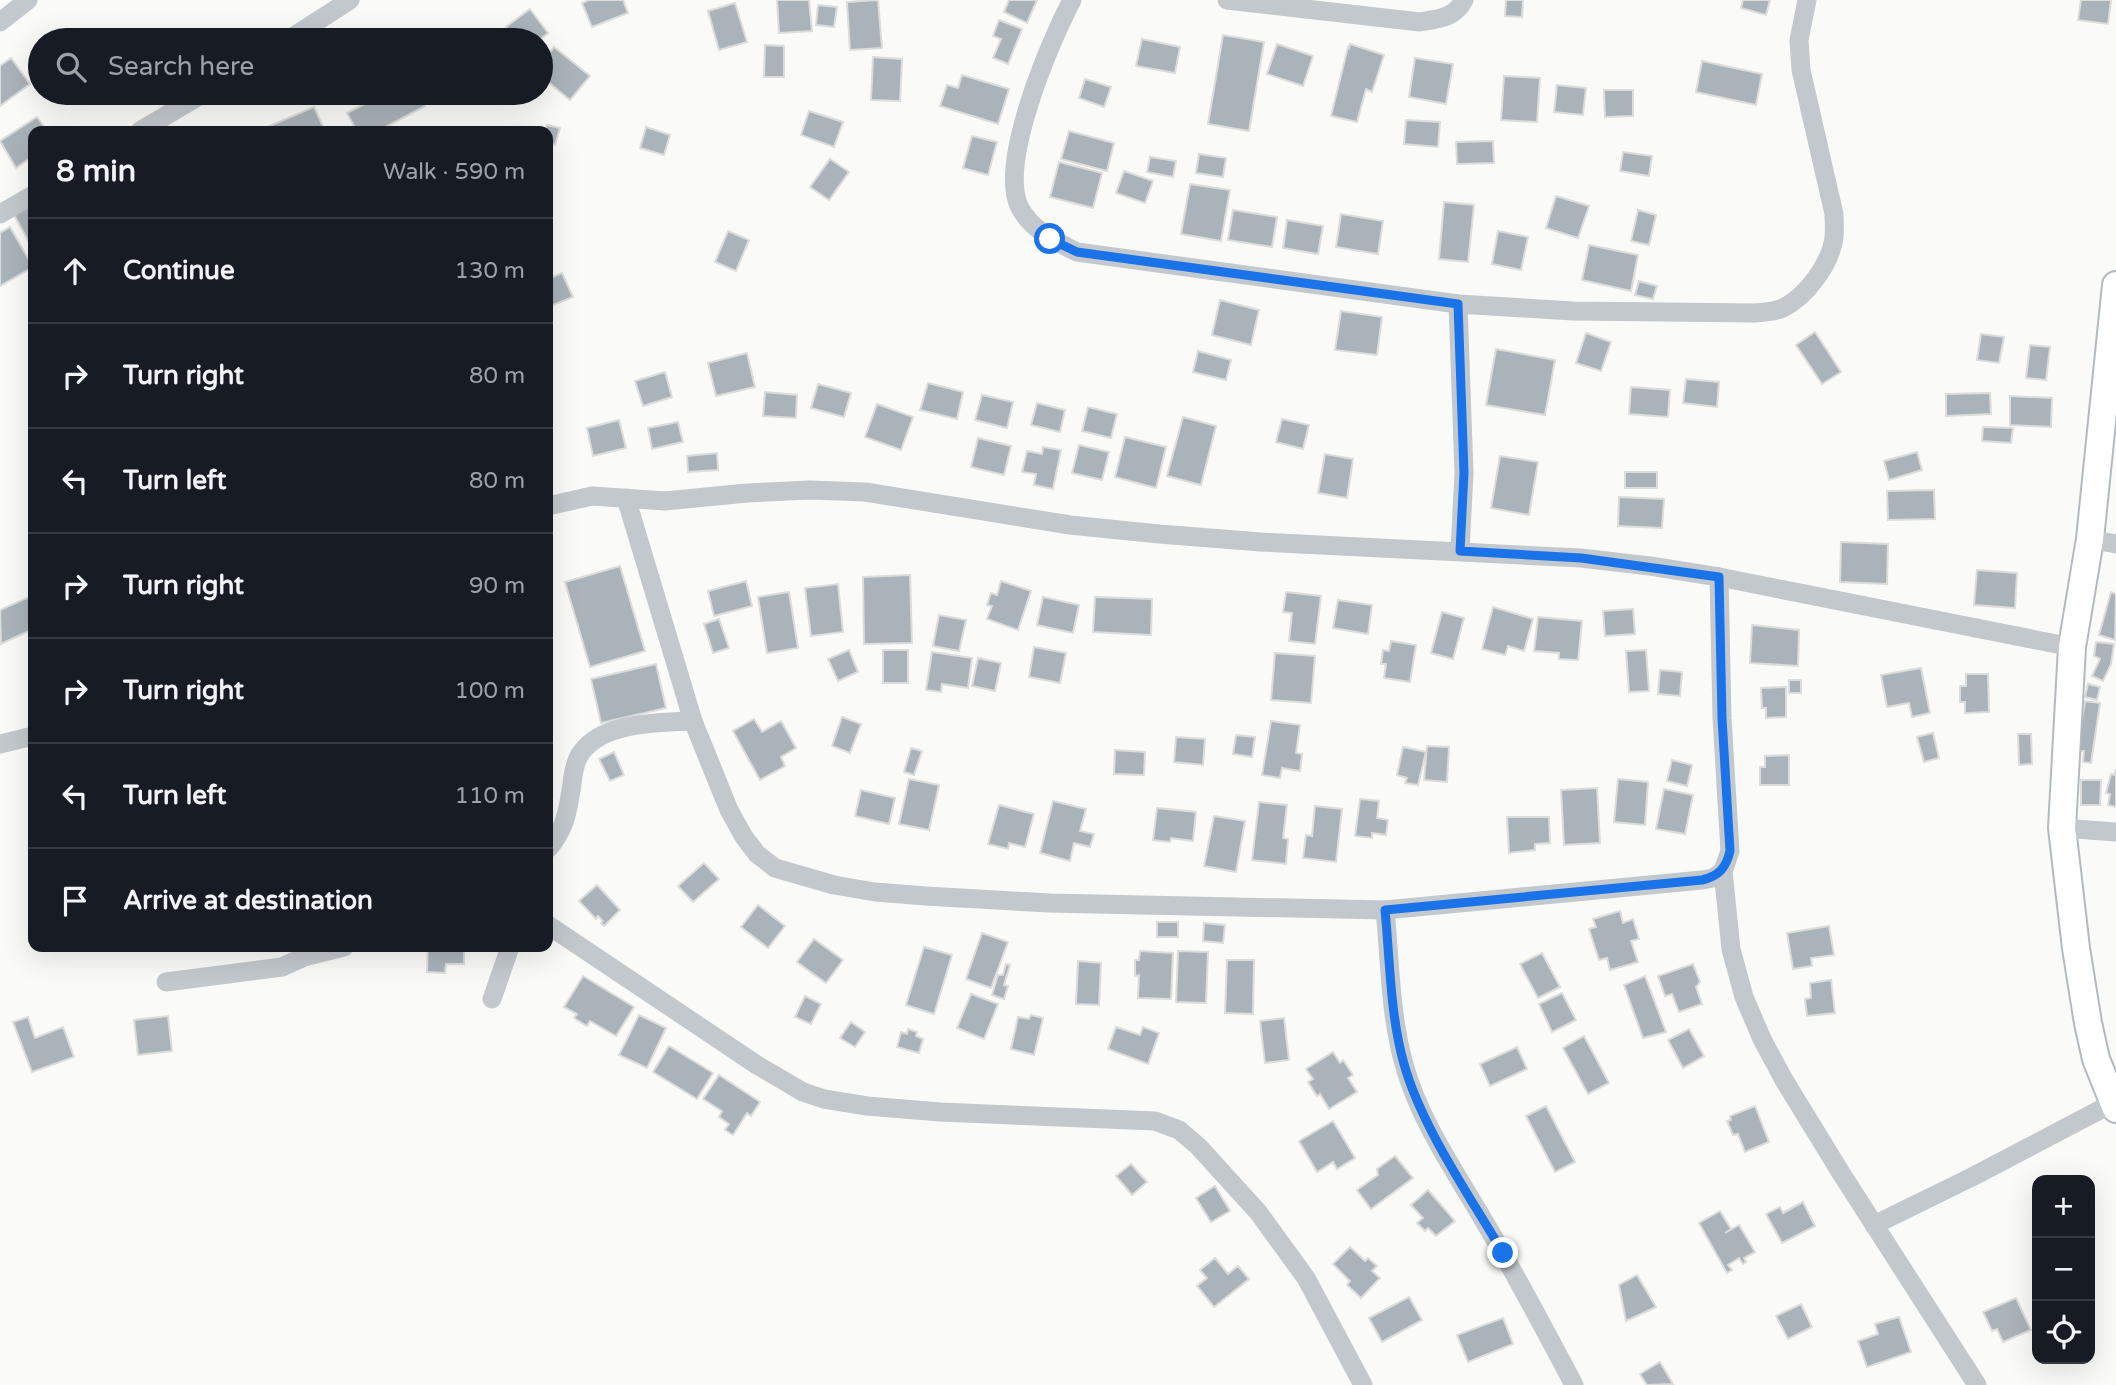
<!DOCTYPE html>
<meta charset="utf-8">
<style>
:root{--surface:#171b24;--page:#242831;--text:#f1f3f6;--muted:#9ea1a6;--line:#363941}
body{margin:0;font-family:"Varela Round",sans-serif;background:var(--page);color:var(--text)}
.controls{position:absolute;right:21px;bottom:21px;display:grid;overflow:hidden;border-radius:14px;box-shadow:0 7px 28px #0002}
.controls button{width:63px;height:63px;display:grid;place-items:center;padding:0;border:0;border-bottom:2px solid var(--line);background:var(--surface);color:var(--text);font:35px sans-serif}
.stop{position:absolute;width:21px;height:21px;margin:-16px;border:5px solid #1a73e8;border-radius:50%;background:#fff}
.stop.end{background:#1a73e8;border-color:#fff;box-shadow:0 2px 7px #0008}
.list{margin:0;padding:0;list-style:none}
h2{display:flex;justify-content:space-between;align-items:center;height:91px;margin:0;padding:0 28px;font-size:30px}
h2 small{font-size:23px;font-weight:400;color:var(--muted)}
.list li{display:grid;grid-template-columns:46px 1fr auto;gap:21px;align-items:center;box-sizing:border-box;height:105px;padding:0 28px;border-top:2px solid var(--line)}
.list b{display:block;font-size:26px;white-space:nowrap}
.list em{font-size:23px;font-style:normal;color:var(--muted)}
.icon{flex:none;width:38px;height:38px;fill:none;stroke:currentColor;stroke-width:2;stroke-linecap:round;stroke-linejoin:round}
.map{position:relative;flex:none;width:2116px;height:1385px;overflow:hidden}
.search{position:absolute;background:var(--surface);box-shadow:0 7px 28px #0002;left:28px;top:28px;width:525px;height:77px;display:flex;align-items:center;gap:18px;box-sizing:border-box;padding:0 24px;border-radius:38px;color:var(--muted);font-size:26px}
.panel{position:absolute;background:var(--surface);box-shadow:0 7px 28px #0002;left:28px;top:126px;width:525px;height:826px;border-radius:14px}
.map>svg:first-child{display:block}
</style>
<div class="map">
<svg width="2116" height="1385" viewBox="0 0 2116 1385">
<rect width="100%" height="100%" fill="#fafaf8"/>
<!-- building -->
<g fill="#aab3b9" stroke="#dcdcda" stroke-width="2">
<path d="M589,0H623L628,13L592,27L582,3Z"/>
<path d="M777,0H809L812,31L779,33Z"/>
<path d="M878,0L882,48L850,50L847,2Z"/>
<path d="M1009,0H1037L1027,23L1004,12Z"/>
<path d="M1506,0H1523L1522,17L1505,16Z"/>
<path d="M1743,0H1770L1766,15L1741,8Z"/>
<path d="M2081,0H2111L2108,24L2078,20Z"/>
<path d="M735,3L747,42L719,50L708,11Z"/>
<path d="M818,5L837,7L834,27L816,25Z"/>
<path d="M530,9L548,33L539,40H516L506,27Z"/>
<path d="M999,20L1022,29L1008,64L993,58L1001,39L993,36Z"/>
<path d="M353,31L356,40H323Z"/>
<path d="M1223,35L1264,42L1249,131L1208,124Z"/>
<path d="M1142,39L1180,47L1175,73L1136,66Z"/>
<path d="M1277,44L1313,56L1303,86L1267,74Z"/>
<path d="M1350,44L1384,55L1372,92L1366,89L1357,122L1331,116L1348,47L1349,48Z"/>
<path d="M765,45L784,46V77H764Z"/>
<path d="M554,47L590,76L570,100L541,76V63Z"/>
<path d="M873,57L902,59L900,101L871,100Z"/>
<path d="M11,58L30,84L0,106V66Z"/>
<path d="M1415,58L1453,64L1446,104L1409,97Z"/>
<path d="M1702,61L1762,74L1756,105L1696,92Z"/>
<path d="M962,75L1009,89L998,124L940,106L947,85L958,88Z"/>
<path d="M1504,76L1540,78L1537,122L1501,120Z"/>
<path d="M1085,79L1111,87L1104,107L1079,98Z"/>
<path d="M1557,85L1586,88L1583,115L1554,112Z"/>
<path d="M1604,90H1633V116L1605,117Z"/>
<path d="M386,93H418L425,106L378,131H357L347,113Z"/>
<path d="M314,107L325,131H260V130Z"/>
<path d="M809,111L843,122L834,147L801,135Z"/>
<path d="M37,117L47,131H33V156L16,168L0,141Z"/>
<path d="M1406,120L1440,122L1438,147L1404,144Z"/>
<path d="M547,125L560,128L555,145L548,143V131H545Z"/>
<path d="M646,127L670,135L664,155L640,148Z"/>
<path d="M1069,131L1114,143L1107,171L1061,159Z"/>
<path d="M972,136L997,142L988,175L963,168Z"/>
<path d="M1493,141L1494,163L1457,164L1456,142Z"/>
<path d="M1623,152L1652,156L1649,176L1620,171Z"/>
<path d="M1199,154L1226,158L1223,177L1196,173Z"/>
<path d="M1150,157L1176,161L1173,177L1147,172Z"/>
<path d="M830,159L849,172L829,200L810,187Z"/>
<path d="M1059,162L1102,173L1093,208L1050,197Z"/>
<path d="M1124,171L1153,181L1145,203L1116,193Z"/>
<path d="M1190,184L1230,190L1221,241L1181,234Z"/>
<path d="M1556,196L1589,206L1578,238L1546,228Z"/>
<path d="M1444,202L1474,205L1468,262L1439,259Z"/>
<path d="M33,203V242L30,244L13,213Z"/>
<path d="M1233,210L1277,217L1272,247L1228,240Z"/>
<path d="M1638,210L1656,215L1649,245L1631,241Z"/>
<path d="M1341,214L1383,221L1378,254L1336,247Z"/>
<path d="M1287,220L1323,226L1318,254L1283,248Z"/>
<path d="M10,227L33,267L0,286V233Z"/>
<path d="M728,231L749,240L736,271L715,262Z"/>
<path d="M1498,231L1528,237L1521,270L1492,264Z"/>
<path d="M1589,245L1638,255L1631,291L1582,280Z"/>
<path d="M562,273L573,297L548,307V279Z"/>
<path d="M1639,281L1657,286L1653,299L1635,295Z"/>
<path d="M1220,300L1259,310L1251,345L1212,335Z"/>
<path d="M1341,311L1382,317L1377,355L1335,350Z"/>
<path d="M1815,332L1841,372L1822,384L1796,345Z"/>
<path d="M1586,333L1611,342L1601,371L1576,363Z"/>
<path d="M1981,334L2004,337L1999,363L1977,360Z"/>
<path d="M2030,345L2050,347L2046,380L2026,378Z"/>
<path d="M1496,349L1555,360L1545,415L1486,405Z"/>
<path d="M1198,351L1231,360L1226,380L1193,372Z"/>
<path d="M747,353L755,387L716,396L708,363Z"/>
<path d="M665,372L672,397L643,406L635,381Z"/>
<path d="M1686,379L1719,382L1717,407L1683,403Z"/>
<path d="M928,383L963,392L957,419L920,410Z"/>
<path d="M818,384L851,393L844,417L811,408Z"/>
<path d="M1631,387L1670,390L1668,417L1629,414Z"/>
<path d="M765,392L797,395L796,418L763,416Z"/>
<path d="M1990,393L1991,414L1946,416V394Z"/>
<path d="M982,395L1013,402L1007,428L975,420Z"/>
<path d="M2010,396L2052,398L2051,427L2010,425Z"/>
<path d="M1037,403L1065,410L1060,432L1031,425Z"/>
<path d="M877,404L913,417L901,450L865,437Z"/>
<path d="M1088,407L1117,414L1111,438L1082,431Z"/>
<path d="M1183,417L1216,426L1201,485L1167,476Z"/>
<path d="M1282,419L1309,425L1303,449L1276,442Z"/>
<path d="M619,420L626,448L593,456L587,428Z"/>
<path d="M678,422L683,442L652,449L648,428Z"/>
<path d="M1983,427L2013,428L2011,443L1982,441Z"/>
<path d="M1125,437L1166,447L1156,488L1115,477Z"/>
<path d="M978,438L1011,446L1004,475L971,467Z"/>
<path d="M1079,445L1109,452L1102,480L1072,473Z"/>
<path d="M1043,447L1061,450L1053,489L1034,485L1036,474L1022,472L1027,451L1042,454Z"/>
<path d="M1917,452L1922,470L1889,480L1884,461Z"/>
<path d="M717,453L718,470L688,472L687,456Z"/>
<path d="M1325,454L1353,459L1347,498L1318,493Z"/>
<path d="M1500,456L1538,462L1529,515L1491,508Z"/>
<rect x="1625" y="472" width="32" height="16"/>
<path d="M1934,490L1935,519L1888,520L1887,491Z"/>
<path d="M1619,497L1664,499L1662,528L1618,526Z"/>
<path d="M1841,542L1888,544L1887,584L1840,582Z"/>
<path d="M620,566L645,651L590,667L565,582Z"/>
<path d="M1977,570L2017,573L2015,608L1974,605Z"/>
<path d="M910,575L912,643L864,644L863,577Z"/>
<path d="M746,581L752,606L714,616L708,591Z"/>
<path d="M1001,581L1031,591L1018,630L987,619L992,606L987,605L991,593L997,595Z"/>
<path d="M838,584L843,632L811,636L805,588Z"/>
<path d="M789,592L798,648L767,653L758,597Z"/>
<path d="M1286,592L1321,596L1315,644L1289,641L1292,613L1283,612Z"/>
<path d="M2111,592L2116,594L2115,640L2099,635Z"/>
<path d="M29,597L33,608V629L1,644L0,610Z"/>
<path d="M1043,597L1079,605L1073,633L1037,625Z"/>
<path d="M1095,597L1152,599L1151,635L1093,632Z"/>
<path d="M1338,600L1372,605L1368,634L1333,628Z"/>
<path d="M1493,607L1533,619L1524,651L1508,646L1505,655L1482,649Z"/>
<path d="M1633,609L1635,634L1605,636L1603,611Z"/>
<path d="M1442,612L1464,618L1453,659L1431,653Z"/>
<path d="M939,615L966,620L959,651L933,646Z"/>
<path d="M1538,617L1582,621L1578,660L1559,659V653L1534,651Z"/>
<path d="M719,619L729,648L713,653L704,624Z"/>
<path d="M1752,625L1799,630L1798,666L1750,663Z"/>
<path d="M1391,641L1416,645L1410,682L1384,678L1386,664H1381L1383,650L1389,651Z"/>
<path d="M2096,642L2114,644L2111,664L2103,681L2092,676L2100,659L2094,656Z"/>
<path d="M1034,647L1066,653L1060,683L1029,677Z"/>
<path d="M849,650L858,672L838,681L828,659Z"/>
<rect x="883" y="650" width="25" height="33"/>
<path d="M1646,650L1649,691L1629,692L1626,651Z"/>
<path d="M932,652L972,658L968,688L942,684L941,692L926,690Z"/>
<path d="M1275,653L1315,656L1311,703L1271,700Z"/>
<path d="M978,658L1001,663L995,691L972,686Z"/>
<path d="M656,664L666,708L601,723L591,679Z"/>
<path d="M1921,668L1930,713L1912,717L1909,703L1887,707L1881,675Z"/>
<path d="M1660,670L1682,672L1680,696L1658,694Z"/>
<path d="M1966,674H1988L1989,712L1965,713V702H1960V686H1966Z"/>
<rect x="1789" y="680" width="12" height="13"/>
<path d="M2088,684L2100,687L2097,700L2085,697Z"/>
<path d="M1786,687V717L1766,718V708H1762L1761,688Z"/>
<path d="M2085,701L2100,703L2091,763L2083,762L2084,751H2077Z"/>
<path d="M842,717L861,724L850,753L832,746Z"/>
<path d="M754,719L762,732L781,721L796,748L781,757L785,766L760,780L733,731Z"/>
<path d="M1271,721L1300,725L1296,753L1302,754L1300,771L1282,768L1280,778L1262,775Z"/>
<path d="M1933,733L1939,758L1924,762L1917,737Z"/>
<path d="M2018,734H2031L2032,764L2019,765Z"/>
<path d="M1236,735L1255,737L1252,757L1233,754Z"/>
<path d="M1176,737L1205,739L1203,765L1174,762Z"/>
<path d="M1427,746L1449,747L1447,782L1424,780Z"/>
<path d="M1403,747L1426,752L1418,785L1405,783L1407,778L1397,775Z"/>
<path d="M911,748L922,751L914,775L904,772Z"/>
<path d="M1115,750L1145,752L1144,775L1114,774Z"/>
<path d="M614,752L624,775L610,781L599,759Z"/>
<path d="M1789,755V785H1760V767H1765V756Z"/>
<path d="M1672,760L1692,765L1687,786L1667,781Z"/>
<path d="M2116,769V807L2108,805L2110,794L2106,793L2111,774L2115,775Z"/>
<path d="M909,779L939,785L929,830L899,824Z"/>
<path d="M1618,779L1648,782L1645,825L1614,822Z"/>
<path d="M2081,780H2101L2100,805H2081Z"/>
<path d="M1597,788L1600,843L1564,845L1561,790Z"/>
<path d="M1664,789L1693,795L1685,834L1656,829Z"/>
<path d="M861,790L895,798L889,824L855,816Z"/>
<path d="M1360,799L1379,801L1377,818L1388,820L1386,835L1372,833V838L1355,836Z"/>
<path d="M1053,801L1086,809L1080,831L1094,834L1090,847L1074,843L1070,861L1040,853Z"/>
<path d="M1259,802L1287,805L1283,838L1288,839L1286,864L1252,860Z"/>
<path d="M999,805L1034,814L1025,847L1009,843L1008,849L988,844Z"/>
<path d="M1315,806L1342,809L1336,862L1303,858L1306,835L1312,836Z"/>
<path d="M1157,808L1196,812L1193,841L1171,838L1170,842L1153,840Z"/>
<path d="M1214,816L1245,821L1236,872L1204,866Z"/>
<path d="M1507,817H1549L1550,843L1535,844V850L1509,853Z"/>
<path d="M704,863L719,879L693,902L678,886Z"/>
<path d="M597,885L620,910L604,926L601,923L603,921L598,916L596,919L579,901Z"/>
<path d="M758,905L785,926L768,948L741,927Z"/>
<path d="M1620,911L1623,923L1633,919L1639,939L1631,941L1638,962L1610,970L1607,958L1599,960L1589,929L1596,927L1593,919Z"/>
<rect x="1157" y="922" width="21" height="15"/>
<path d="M1204,923L1225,925L1223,943L1203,941Z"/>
<path d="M1829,926L1834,955L1811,958L1812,966L1793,969L1787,933Z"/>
<path d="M982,933L1008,942L991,988L966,979Z"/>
<path d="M814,939L843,960L826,983L797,962Z"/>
<path d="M428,947H464V964H446L445,973L427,972Z"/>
<path d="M924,947L952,955L934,1014L906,1005Z"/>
<path d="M1140,951L1173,953L1171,999L1138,998L1139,975L1135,976V960H1139Z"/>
<path d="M1178,951L1208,952L1206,1003L1176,1002Z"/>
<path d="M1542,953L1560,987L1538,998L1520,964Z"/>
<path d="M1227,960H1254L1253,1014L1225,1013Z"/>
<path d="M1078,961L1101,963L1099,1005L1076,1004Z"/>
<path d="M1006,964L1010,965L1004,985L1008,986L1004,999L992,995L998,975H1003Z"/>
<path d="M1693,964L1700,982L1696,987L1702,1004L1679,1012L1672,994L1665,996L1658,976Z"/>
<path d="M583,976L634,1007L616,1036L590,1021L587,1026L574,1018L577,1014L564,1007Z"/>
<path d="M1645,976L1666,1032L1643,1038L1624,985Z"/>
<path d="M1831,980L1835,1013L1807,1016L1805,999L1811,998L1810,983Z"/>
<path d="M1562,993L1576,1020L1552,1032L1539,1004Z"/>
<path d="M971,994L998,1004L984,1039L957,1028Z"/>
<path d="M805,996L821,1004L811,1024L795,1017Z"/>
<path d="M639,1015L666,1028L647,1068L619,1055Z"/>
<path d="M1031,1015L1043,1018L1034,1055L1011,1049L1018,1017L1029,1019Z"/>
<path d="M168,1016L172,1051L138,1055L134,1020Z"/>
<path d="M28,1017L35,1038L63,1027L74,1057L32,1072L13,1022Z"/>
<path d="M1284,1018L1289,1060L1265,1063L1260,1021Z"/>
<path d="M851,1022L865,1032L855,1047L840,1038Z"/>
<path d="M1116,1027L1140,1035L1143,1027L1159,1033L1148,1064L1108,1049Z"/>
<path d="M908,1029L917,1032L916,1036L923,1039L919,1053L897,1047L901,1032L907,1034Z"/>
<path d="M1689,1029L1704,1056L1683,1068L1668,1040Z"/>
<path d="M1584,1036L1609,1083L1588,1094L1563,1048Z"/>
<path d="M669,1046L713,1073L697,1099L653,1072Z"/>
<path d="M1517,1047L1527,1069L1490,1086L1480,1064Z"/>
<path d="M1333,1052L1340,1063L1343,1060L1353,1075L1348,1078L1357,1092L1329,1109L1320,1094L1317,1096L1308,1082L1313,1079L1306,1069Z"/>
<path d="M719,1075L760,1102L751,1116L747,1113L733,1135L725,1130L729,1124L719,1117L722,1111L703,1099Z"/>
<path d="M1546,1106L1575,1162L1555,1172L1526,1116Z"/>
<path d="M1755,1106L1769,1142L1745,1152L1738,1134L1733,1135L1727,1121L1731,1120L1730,1116Z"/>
<path d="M1333,1121L1355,1158L1337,1169L1333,1162L1317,1172L1299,1141Z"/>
<path d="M1395,1156L1413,1178L1371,1209L1357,1190L1378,1175L1377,1169Z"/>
<path d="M1131,1164L1147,1182L1132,1195L1116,1176Z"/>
<path d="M1215,1186L1230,1211L1211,1222L1196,1198Z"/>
<path d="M1428,1190L1455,1221L1436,1236L1428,1228L1425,1231L1417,1223L1423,1218L1411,1205Z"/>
<path d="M1803,1202L1815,1226L1782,1243L1766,1214L1780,1207L1783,1213Z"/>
<path d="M1720,1211L1731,1229L1725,1233L1739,1225L1755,1252L1744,1258L1746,1262L1743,1264L1739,1258L1728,1265L1732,1270L1727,1273L1699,1223Z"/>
<path d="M1350,1247L1365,1261L1368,1258L1377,1266L1372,1271L1380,1278L1361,1298L1347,1285L1350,1281L1333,1264Z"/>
<path d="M1215,1258L1228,1274L1238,1266L1249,1279L1214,1307L1197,1286L1207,1278L1200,1270Z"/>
<path d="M1637,1275L1656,1307L1626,1321L1619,1285Z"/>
<path d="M1409,1297L1422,1320L1382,1342L1369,1318Z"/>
<path d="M2016,1298L2031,1330L2003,1342L1997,1329L1992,1331L1983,1312Z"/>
<path d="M1801,1304L1812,1327L1788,1339L1776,1316Z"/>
<path d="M1899,1317L1911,1352L1867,1367L1858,1341L1878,1334L1875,1324Z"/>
<path d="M1503,1318L1513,1344L1468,1362L1457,1335Z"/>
<path d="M1660,1362L1673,1384L1647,1385L1640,1374Z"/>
</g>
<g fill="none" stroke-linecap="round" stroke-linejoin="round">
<!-- secondary casing -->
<g stroke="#b3babf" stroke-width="30">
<path id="secondary" d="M2116,285L2090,539L2072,647L2062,828L2076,948L2088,1023L2096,1059L2116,1109"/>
</g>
<!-- street -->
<g stroke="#c3c8cc" stroke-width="19">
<path d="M1072,0C1050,42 999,161 1019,206C1030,229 1056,242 1077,252L1458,304L1573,311L1755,313C1764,312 1775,312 1783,308C1807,296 1831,263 1834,237C1835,229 1834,221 1834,214L1801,70L1799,40L1807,0"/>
<path d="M1227,0L1420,22C1438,19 1455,18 1464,0"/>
<path d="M0,22L28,0"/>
<path d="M288,40L350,0"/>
<path d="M140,131L204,93"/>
<path d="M0,214L33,195"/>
<path d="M1458,304L1464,473L1460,551"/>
<path d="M626,498L693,721L729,810L744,837L757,854L775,868L834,885L875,892L926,896L1049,903L1385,910L1702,880L1713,878L1723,871"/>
<path d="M548,506L592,496L665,501L747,493L810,490L865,492L1070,525L1159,534L1261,542L1581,558L1650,566L1719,577L2072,647"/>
<path d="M2090,539L2116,544"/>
<path d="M1719,577L1722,718L1730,851L1723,871L1731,949L1744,997L1762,1039L1784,1080L1841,1173L1977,1385"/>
<path d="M0,744L33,736"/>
<path d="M2062,828L2116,832"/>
<path d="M548,849C566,829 568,809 572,784C573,774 575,761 581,753C602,722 660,722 693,721"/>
<path d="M1385,910C1390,960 1390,1015 1404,1064C1419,1120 1455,1171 1484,1221C1516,1275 1545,1330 1574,1385"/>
<path d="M548,925L757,1065L803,1092L824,1099L867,1106L940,1112L1155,1121L1179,1130L1198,1146L1258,1212L1306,1278L1363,1385"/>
<path d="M166,982L282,967L304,957L344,947"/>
<path d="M492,999L510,947"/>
<path d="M1874,1225L1972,1177L2113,1103"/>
</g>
<!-- secondary -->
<use href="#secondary" stroke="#fff" stroke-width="26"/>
</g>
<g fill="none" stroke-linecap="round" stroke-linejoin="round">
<!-- route -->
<path stroke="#1a73e8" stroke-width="9" d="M1050,239L1077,252L1458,304L1464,473L1460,551L1581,558L1719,577L1722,718L1730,851C1726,868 1719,876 1702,880L1385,910C1390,960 1390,1015 1404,1064C1422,1128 1470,1196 1503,1253"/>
</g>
</svg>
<div class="controls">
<button>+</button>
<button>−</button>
<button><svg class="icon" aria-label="locate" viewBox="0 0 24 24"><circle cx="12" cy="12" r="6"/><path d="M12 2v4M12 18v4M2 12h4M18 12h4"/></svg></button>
</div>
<div class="stop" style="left:1050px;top:239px"></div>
<div class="stop end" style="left:1503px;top:1253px"></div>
<div class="search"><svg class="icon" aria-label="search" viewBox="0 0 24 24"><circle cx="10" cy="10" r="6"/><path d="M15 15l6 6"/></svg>Search here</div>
<section class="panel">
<h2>8 min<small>Walk · 590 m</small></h2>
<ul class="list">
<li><svg class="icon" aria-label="ahead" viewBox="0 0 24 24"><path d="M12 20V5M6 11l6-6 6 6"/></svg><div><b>Continue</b></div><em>130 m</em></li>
<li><svg class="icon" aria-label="right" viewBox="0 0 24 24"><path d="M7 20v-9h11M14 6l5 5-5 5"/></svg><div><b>Turn right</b></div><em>80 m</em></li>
<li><svg class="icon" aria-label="left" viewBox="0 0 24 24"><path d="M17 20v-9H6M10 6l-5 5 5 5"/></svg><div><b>Turn left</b></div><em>80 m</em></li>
<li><svg class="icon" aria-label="right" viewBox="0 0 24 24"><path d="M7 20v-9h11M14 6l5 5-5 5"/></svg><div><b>Turn right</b></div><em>90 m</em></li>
<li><svg class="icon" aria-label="right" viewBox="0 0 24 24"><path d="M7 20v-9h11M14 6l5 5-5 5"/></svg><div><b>Turn right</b></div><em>100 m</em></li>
<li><svg class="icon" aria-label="left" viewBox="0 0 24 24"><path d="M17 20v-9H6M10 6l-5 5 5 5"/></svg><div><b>Turn left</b></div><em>110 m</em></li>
<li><svg class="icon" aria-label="arrive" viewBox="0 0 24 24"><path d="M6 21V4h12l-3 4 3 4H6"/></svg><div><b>Arrive at destination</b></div></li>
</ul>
</section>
</div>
